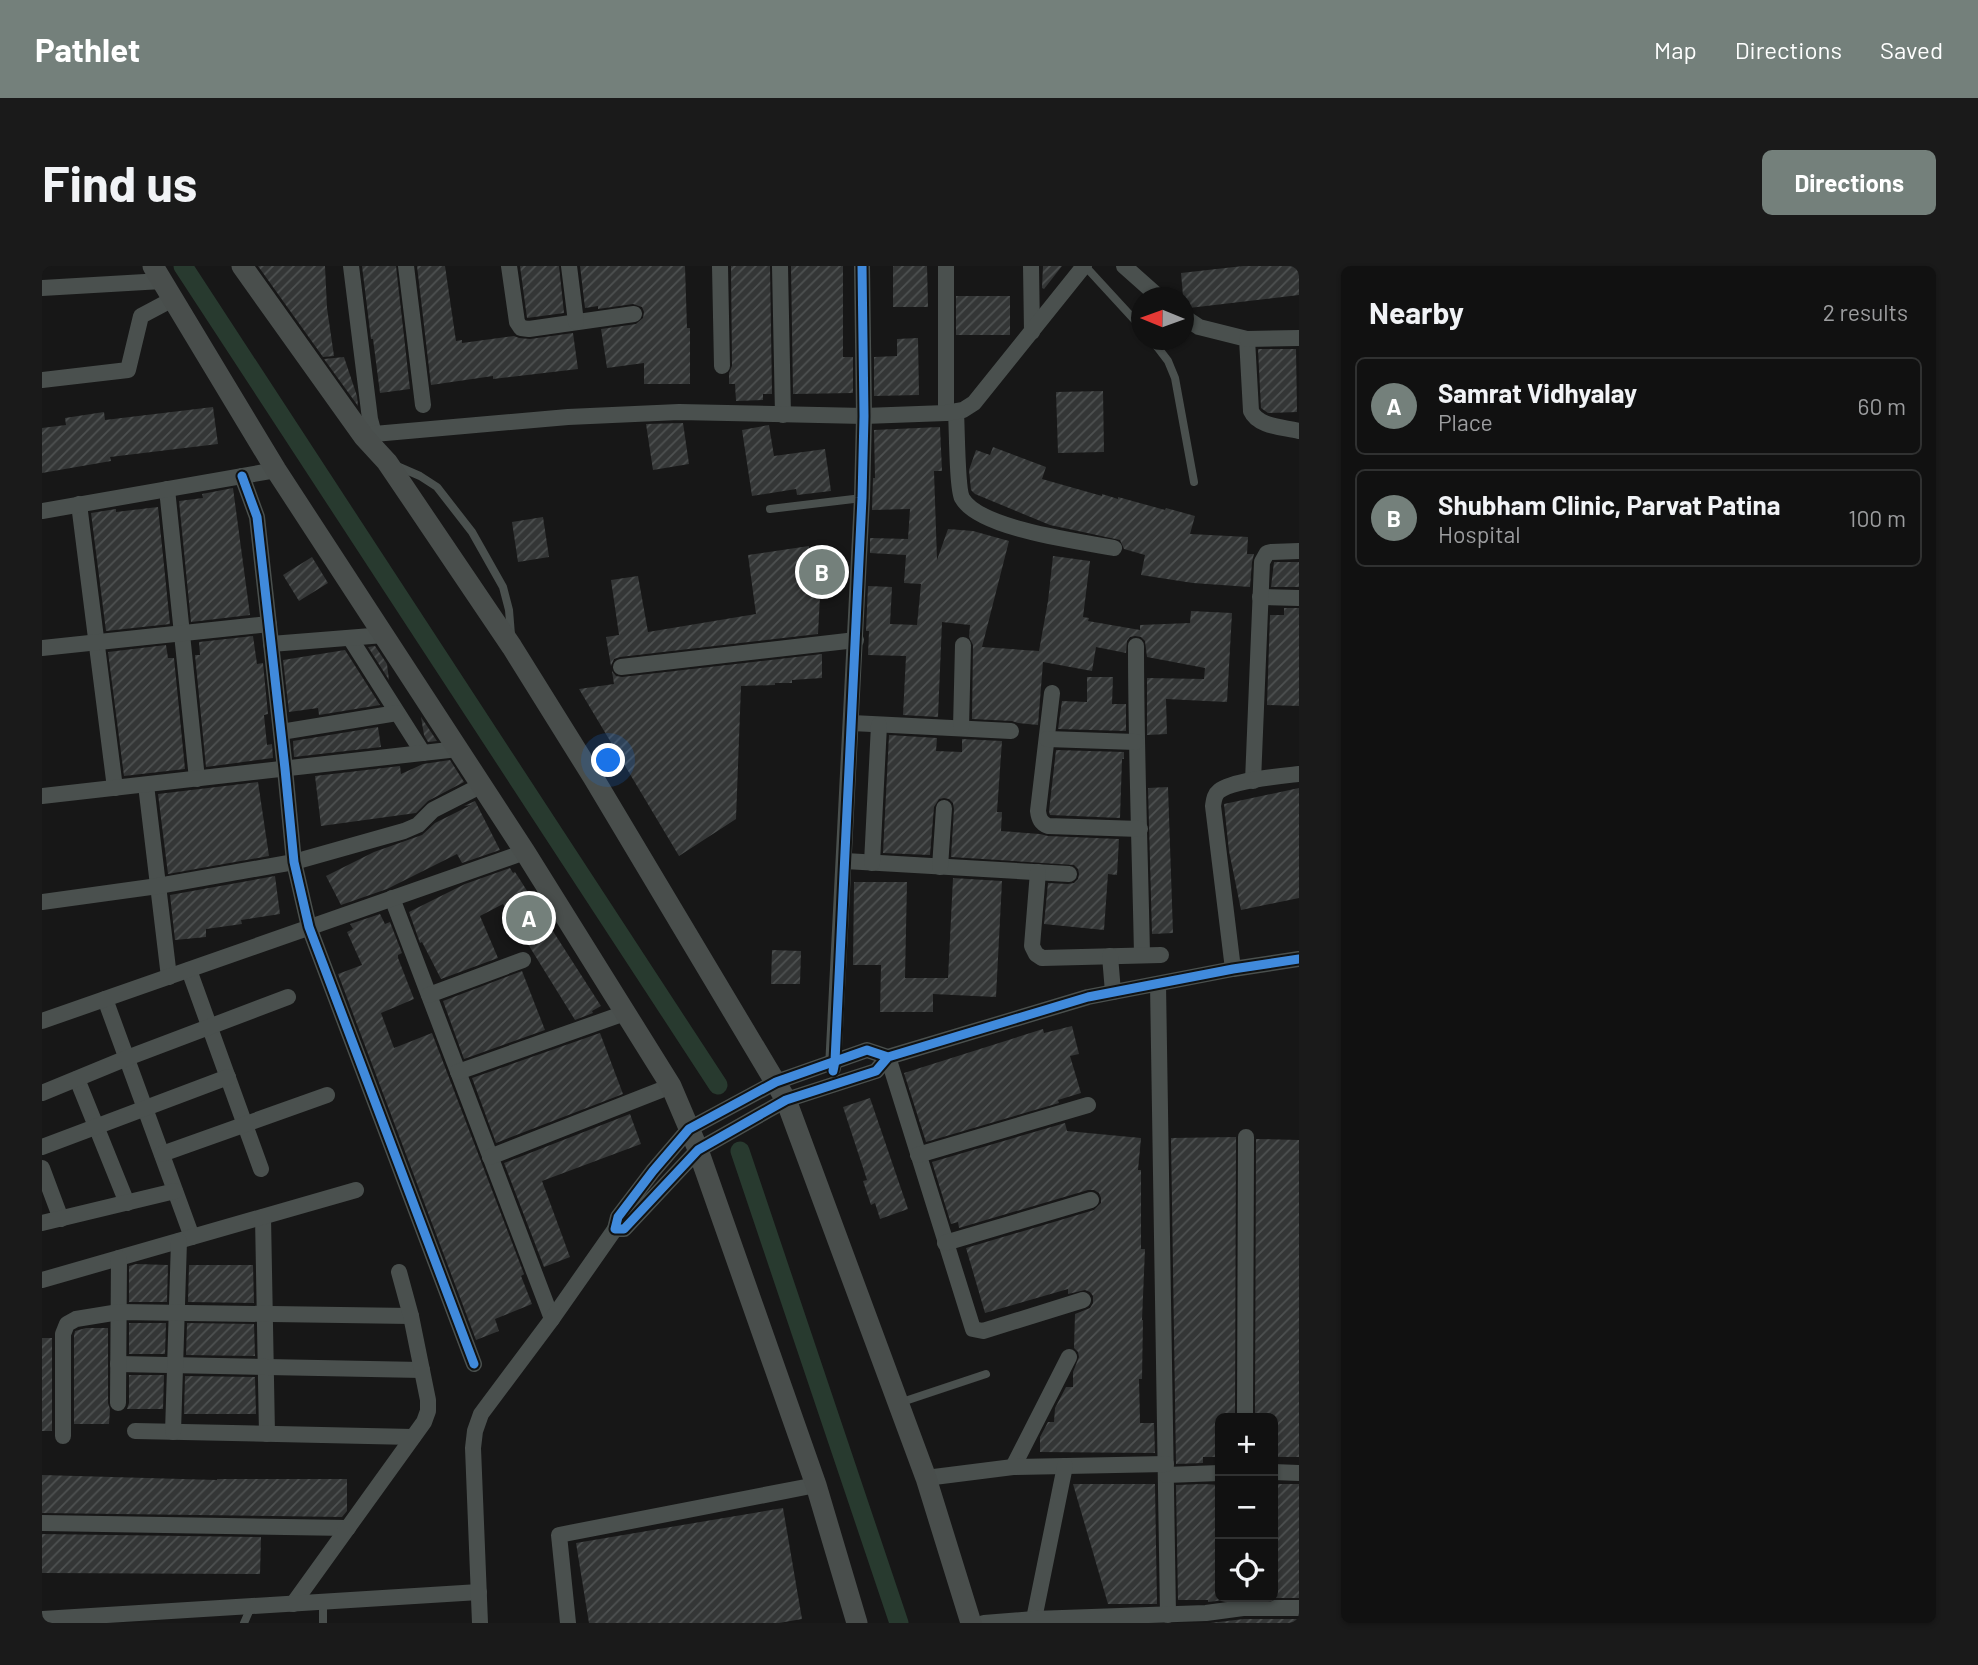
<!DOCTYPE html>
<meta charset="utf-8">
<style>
:root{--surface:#111;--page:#1a1a1a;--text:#f1f3f6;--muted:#9c9d9f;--line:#303131;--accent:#74807b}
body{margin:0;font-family:Barlow,sans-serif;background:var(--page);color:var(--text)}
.controls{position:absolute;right:21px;bottom:21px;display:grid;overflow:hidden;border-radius:10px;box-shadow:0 2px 5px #0004}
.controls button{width:63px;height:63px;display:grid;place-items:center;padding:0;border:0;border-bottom:2px solid var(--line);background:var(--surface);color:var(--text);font:35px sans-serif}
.compass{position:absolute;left:1089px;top:21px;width:63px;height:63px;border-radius:50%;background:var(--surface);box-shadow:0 2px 5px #0004;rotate:271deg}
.you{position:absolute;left:567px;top:495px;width:24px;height:24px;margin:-18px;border:5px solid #fff;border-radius:50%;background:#1a73e8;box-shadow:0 0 0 10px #1a73e833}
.badge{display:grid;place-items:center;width:46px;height:46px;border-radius:50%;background:var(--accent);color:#fff;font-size:23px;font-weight:700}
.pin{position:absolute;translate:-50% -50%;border:4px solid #fff;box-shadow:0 2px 7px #0006}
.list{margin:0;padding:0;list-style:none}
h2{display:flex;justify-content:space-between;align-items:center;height:91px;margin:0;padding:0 28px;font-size:30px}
h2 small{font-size:23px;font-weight:400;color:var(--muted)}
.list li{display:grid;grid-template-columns:46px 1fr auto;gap:21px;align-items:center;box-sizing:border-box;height:98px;margin:0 14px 14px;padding:0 14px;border:2px solid var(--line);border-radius:10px}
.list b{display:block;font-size:26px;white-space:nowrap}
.list p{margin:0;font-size:23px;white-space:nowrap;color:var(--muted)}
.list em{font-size:23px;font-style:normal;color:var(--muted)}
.icon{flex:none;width:38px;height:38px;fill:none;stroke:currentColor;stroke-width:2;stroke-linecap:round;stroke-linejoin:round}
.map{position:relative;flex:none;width:1257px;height:1357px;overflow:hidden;border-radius:10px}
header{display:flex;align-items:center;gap:42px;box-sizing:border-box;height:98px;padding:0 35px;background:var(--accent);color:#fff}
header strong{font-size:33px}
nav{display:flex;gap:38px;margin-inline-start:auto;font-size:24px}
.intro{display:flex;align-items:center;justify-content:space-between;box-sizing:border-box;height:168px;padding:0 42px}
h1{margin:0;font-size:49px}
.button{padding:18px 32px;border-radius:10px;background:var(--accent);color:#fff;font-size:24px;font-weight:700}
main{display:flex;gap:42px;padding:0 42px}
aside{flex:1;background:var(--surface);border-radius:10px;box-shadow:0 2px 5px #0004}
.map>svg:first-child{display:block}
</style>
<header>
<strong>Pathlet</strong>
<nav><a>Map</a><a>Directions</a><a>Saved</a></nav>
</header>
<div class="intro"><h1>Find us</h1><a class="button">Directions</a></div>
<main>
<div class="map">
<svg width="1257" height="1357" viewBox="0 0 1257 1357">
<defs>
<pattern id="building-hatch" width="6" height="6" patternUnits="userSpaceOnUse" patternTransform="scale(1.75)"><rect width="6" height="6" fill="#343636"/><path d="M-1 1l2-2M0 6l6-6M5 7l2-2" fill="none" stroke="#4e5151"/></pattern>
</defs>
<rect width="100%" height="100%" fill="#171717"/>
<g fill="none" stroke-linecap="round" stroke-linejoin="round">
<!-- canal -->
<g stroke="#283a2f" stroke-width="19">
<path d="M141,0L676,819"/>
<path d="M698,885L857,1357"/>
</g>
</g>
<!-- building -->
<g fill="url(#building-hatch)">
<path d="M216,0H283L285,42L292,90L281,91Z"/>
<path d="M320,0H354L368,123L338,127L331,73H329Z"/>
<path d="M375,0H403L414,75L420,74V77L472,70L477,72L488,73L531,67L536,103L451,113V110L389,119Z"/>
<path d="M478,0H517L522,47L485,52Z"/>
<path d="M538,0H643L645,62H648V118H602V97L565,102L559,63L594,58L601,52L602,46L600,41L591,38L556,43V40L543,42Z"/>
<path d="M689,0H728L730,128H721V134L694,135L693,118H687V107L690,100Z"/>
<path d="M749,0H801V91H811V127L751,128Z"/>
<path d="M851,0H885L886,41H851Z"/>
<path d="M1001,0H1020L1002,23L1000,22Z"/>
<path d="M1201,0H1257V29L1147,42L1142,41L1139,7Z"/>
<rect x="914" y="30" width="54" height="39"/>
<path d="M876,72L877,129L832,130V91L855,90V73Z"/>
<path d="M1216,83H1254L1255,146L1226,147L1219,142Z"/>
<path d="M302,91L315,130L316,140L282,93Z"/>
<path d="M1061,125L1062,186L1016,187L1014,126Z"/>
<path d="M171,141L176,178L68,191L69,195L0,207V162L24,159L23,152L62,146L63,154Z"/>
<path d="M641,157L647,198L611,204L604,158Z"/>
<path d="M727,159L732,190L783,183L789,225L755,229L754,223L710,230L700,164Z"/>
<path d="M898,161L900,205H892L895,294L906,263L931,265L967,275L940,381L997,385L1006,335L1011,290L1048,295L1041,351L1047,352L1046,355L1098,364V359L1148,357L1149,345L1190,347L1185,436L1124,433L1125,468L1105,469V412L1162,413L1163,402L1105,391L1103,375L1099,371L1093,370L1088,371L1085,375L1084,387L1054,381L1050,405L1001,396L996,459L976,457L970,455L930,453L931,379L927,371L928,359L900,356L896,451L861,449L864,390L826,389L827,365H824L826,320L850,321L848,358L875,359L879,318L862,317L864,289L828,287V272L866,273L868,243L830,244L831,212H833L832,164Z"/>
<path d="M951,181L1004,201L1000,213L1060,230V228L1076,233V231L1123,244L1124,242L1153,250L1148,268L1206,271L1205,288H1212L1210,296L1208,321L1151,317L1099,309L1103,289L1082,283L1078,274L1008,259L933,228L929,224L927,204L934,184L948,189Z"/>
<path d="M191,222L208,349L149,356L137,235L161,232L160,228Z"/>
<path d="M116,241L128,358L64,365L49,247L74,243V246Z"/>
<path d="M501,251L507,291L476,296L470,256Z"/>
<path d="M767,280L774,331L778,330L776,368L578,391L572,393L569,400L564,371L577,369L569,314L596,310L606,366L714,348L706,289Z"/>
<path d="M270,291L286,317L257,335L241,309Z"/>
<path d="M1232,296H1257V321H1229Z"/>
<path d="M1242,342H1257V440L1225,439L1228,349H1242Z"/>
<path d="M211,370L215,398L221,397L226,448L222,449L225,479L230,478L231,492L164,501L153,389H158L157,376Z"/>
<path d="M124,379L126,392H132L143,503L82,510L66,386Z"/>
<path d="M333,380L345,398L347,414L326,381Z"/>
<path d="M303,384L338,439L277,449L276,442L247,446L241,394Z"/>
<path d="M780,388V412L750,414V417H733V419L699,420L694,553L637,590L537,423L572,418L570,405L574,410L580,411Z"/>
<path d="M1045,411H1071L1070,438H1084V465L1016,463L1020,435L1045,436Z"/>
<path d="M379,451L395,475L386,476L382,469Z"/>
<path d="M336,461L339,481L252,491L251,475Z"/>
<path d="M847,469L895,472L894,485L920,486V473L960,475L955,546H960L959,565L998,568L1006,570L1077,573L1075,609L1066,608L1062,664L1002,658L1006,617L1026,618L1032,617L1036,613L1037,608L1036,603L1032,599L909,591L912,543L911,537L907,533L902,532L897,533L892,541L888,589L841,587Z"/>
<path d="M1014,484L1082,486V493H1080L1078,552L1008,549L1007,545Z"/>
<path d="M408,494L422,516L386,535L374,547L279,560L273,510L358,500L359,508L381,498Z"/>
<path d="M216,516L227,590L126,608L116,528Z"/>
<path d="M1126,521L1131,667L1110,668L1106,522Z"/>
<path d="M1257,522V632L1199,644L1187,585L1182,538Z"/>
<path d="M433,535L458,584L420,597L415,588L345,623L299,639L284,610L332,586L380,569L393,557L429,539L422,540Z"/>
<path d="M468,602L471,607L473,606L559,740L550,745L551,747L533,754L461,638L438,650L456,692L399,713L380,676L378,677L367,646L423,618Z"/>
<path d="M233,610L238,648L199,654L200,658L164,663V671L133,674L128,629Z"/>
<path d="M911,612L960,615L954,731L891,728V746H838L839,699H811L812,616H865L863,712H906Z"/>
<path d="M338,648L343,658L348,656L360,687L356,689V692L372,733L339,747L352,782L390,767L482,1008L479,1010L490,1038L453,1053L457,1065L434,1074L296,708L320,699L305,666L311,663L308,658Z"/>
<path d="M730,684L759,685L758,718H729Z"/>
<path d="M480,705L503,764L422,793L401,735Z"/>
<path d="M1030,760L1037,788L1028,790L1039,827L1016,834L1017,837L884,876L862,807L1001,763L1002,767Z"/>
<path d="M558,767L581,828L454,877L430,812Z"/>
<path d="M828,832L866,943L838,953L833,937L829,939L821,915L825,914L801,841Z"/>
<path d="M588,848L599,878L500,915L528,991L502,1001L462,897Z"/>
<path d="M1023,857L1025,865L1099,872L1096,904H1099V983H1103L1100,1054H1101L1100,1113H1097L1098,1157H1112L1113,1187L998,1186V1171L1006,1156H1012L1013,1142L1024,1121H1031V1106L1037,1091L1036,1086L1032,1082L1033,1048L1048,1042L1051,1037V1030L1048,1026L1043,1024L1026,1028V1023L943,1047L924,982L1052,944L1059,937V932L1057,927L1052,924H1046L917,962L916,956L909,958L890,896Z"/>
<path d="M1194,871L1193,1152H1178V1191H1161V1197L1134,1198L1129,872Z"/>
<path d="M1214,873L1257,874V1191H1231V1152H1213Z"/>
<path d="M94,998L126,999L125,1036H87V1000Z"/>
<path d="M147,999H211L212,1037L146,1036Z"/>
<path d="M87,1057H124L123,1088H87Z"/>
<path d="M145,1057L212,1058L213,1090L144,1089Z"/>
<path d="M44,1062H66V1137L68,1143L67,1158H32V1070L33,1065Z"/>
<rect x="0" y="1072" width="10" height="93"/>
<path d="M87,1109H122L121,1143H85L87,1137Z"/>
<path d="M143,1110L213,1111L214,1148H142Z"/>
<path d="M0,1209L175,1214V1213H305V1245L300,1251L0,1247Z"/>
<path d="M1031,1218H1113L1115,1338H1066Z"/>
<path d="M1161,1218L1178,1219V1331H1231V1218H1257V1332H1201L1166,1336V1334H1136L1134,1219Z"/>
<path d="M741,1242L760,1353L737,1357H547L534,1277Z"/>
<path d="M0,1268L219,1271L218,1308L0,1307Z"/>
<path d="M1202,1353H1257V1357H1168Z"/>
</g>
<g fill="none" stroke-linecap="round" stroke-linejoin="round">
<!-- service -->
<g stroke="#4a504e" stroke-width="8">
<path d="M1043,0L1100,62"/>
<path d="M1110,74L1126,95L1133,112L1152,216"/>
<path d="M355,200L378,210L395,221L430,266L461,321L467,344L469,369"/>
<path d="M728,243L820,232"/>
<path d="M857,1137L944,1108"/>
<path d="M281,1336V1357"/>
<path d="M202,1357L209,1341"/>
</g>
<!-- minor -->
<g stroke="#4a504e" stroke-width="16">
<path d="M309,0L328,153L332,168"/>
<path d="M364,0L381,139"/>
<path d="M467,0L475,56L479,62L487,63L592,48"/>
<path d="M527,0L534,56"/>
<path d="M678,0L680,100"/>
<path d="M738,0L741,149"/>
<path d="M904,0V147"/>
<path d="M989,0L990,66"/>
<path d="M1082,0L1118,32"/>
<path d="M0,22L120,15"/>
<path d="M1142,51L1157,61L1205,73L1209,145C1216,161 1242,161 1257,165"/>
<path d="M1205,73L1257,72"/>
<path d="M0,114L86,104L99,50L131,33"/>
<path d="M914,146C915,161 915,222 920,232C937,263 1037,275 1072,282"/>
<path d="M322,171L332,168L526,151L637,146L822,150L904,147L921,144L932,137L1042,0"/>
<path d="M200,210L215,251L243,503L252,596L267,661L432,1098"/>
<path d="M125,223L155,513"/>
<path d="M37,238L73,522"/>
<path d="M0,245L234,204"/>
<path d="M1218,331L1257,332"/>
<path d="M308,372L381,487"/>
<path d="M229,378L342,369"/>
<path d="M1094,380C1094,483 1098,586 1100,689"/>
<path d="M0,382L227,358"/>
<path d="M579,401L814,374"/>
<path d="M1010,427L996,545C997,553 999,557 1006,560L1098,563"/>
<path d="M810,457L969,465"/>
<path d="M919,462L921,379"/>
<path d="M239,466L355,447"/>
<path d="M1005,473L1094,476"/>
<path d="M1211,515L1220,296L1225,287L1229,286L1257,285"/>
<path d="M104,519L127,711"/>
<path d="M0,530L416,483"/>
<path d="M803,595L1027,608"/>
<path d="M830,597L837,459"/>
<path d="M898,601L902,542"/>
<path d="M996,606L990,680L994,688L1000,692L1119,689"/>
<path d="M350,632L510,1053"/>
<path d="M0,636L116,620L252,596L362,565L376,559L391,544L440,519"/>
<path d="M1068,690L1071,726"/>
<path d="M1191,703L1171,540C1172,534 1172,529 1177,525C1191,514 1239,510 1257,508"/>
<path d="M147,704L219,903"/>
<path d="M1116,718L1126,1349"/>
<path d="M387,729L481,694"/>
<path d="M63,733L150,971"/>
<path d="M0,755L483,586"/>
<path d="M846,791L825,784L734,816L647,863L611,905L576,951L573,963H582L656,884L744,834L834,805L846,791L1046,731L1191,703L1257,693"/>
<path d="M846,791L931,1063L941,1065L1041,1034"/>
<path d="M791,802L820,232L822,150L820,0"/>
<path d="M416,806L583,747"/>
<path d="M35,813L85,937"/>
<path d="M0,827L85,792L246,731"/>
<path d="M0,881L186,811"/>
<path d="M120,888L285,829"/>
<path d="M876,889L1046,839"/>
<path d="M448,891L629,820"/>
<path d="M0,902L19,953"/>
<path d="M221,951L225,1168"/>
<path d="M0,957L133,925"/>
<path d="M903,977L1049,934"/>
<path d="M0,1014L314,924"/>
<path d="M76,1098L380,1104"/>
<path d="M76,1137L77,992"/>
<path d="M1203,1152L1204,871"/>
<path d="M93,1165L371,1171"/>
<path d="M131,1166L137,975"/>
<path d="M21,1170V1068L25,1058L34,1053L77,1046L369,1050"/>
<path d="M971,1201L1027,1091"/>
<path d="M1231,1206L1257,1207"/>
<path d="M1124,1209L1178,1207"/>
<path d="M884,1212L971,1201L1124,1198"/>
<path d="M0,1257L306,1262"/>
<path d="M251,1338L382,1156L386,1145V1134L369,1050L357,1006"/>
<path d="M0,1353L437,1326"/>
<path d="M992,1353L1023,1200"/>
<path d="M438,1357L431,1182L433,1165L439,1148L510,1053L573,963"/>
<path d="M526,1357L517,1269L774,1219"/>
<path d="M942,1357L992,1353L1164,1347L1201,1342H1257"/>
</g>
<!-- secondary -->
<g stroke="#494e4c" stroke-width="21">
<path d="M111,0L234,204L483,586L629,820L655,881L774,1219L815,1357"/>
<path d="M200,0L322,171L345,196L470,381L551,511L744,834L884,1212L929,1357"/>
</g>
<!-- cycleway casing -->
<g stroke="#111313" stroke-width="13">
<g id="cycleway">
<path d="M200,210L215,251L243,503L252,596L267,661L432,1098"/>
<path d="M846,791L825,784L734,816L647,863L611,905L576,951L573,963H582L656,884L744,834L834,805L846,791L1046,731L1191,703L1257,693"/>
<path d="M791,805L793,795L820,232L822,150L820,0"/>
</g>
</g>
<!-- cycleway -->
<use href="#cycleway" stroke="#408adc" stroke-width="9"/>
</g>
</svg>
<div class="controls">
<button>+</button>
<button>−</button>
<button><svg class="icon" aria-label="locate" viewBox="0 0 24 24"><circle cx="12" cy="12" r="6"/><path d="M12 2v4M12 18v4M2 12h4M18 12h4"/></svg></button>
</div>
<svg class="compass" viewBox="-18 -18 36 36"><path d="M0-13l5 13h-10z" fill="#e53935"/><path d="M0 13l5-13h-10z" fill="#9c9d9f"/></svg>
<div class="you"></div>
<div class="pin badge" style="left:487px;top:652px">A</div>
<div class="pin badge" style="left:780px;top:306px">B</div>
</div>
<aside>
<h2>Nearby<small>2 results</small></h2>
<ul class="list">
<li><span class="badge">A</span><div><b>Samrat Vidhyalay</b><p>Place</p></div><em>60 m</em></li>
<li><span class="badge">B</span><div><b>Shubham Clinic, Parvat Patina</b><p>Hospital</p></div><em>100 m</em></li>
</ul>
</aside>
</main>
